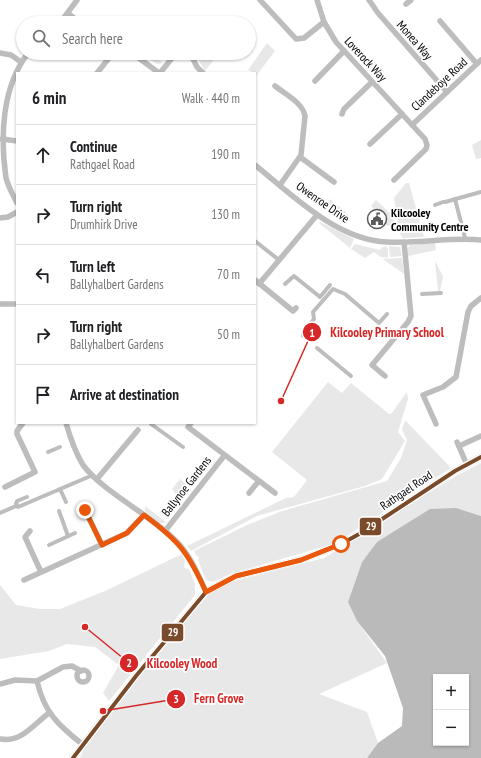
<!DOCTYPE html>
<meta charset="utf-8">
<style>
:root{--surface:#fff;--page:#f6f6f6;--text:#202124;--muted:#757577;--line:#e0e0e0}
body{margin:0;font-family:"PT Sans Narrow",sans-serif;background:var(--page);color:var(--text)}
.controls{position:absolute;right:12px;bottom:12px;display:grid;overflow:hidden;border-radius:0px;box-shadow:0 1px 3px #0004}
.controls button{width:36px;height:36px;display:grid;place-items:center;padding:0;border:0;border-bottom:1px solid var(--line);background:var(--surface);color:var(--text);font:20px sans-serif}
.stop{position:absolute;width:12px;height:12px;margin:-9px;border:3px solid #ea580c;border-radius:50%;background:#fff}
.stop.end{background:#ea580c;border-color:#fff;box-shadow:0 1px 4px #0008}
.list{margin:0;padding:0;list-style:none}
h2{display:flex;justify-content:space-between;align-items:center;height:52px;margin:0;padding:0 16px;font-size:17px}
h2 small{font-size:13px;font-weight:400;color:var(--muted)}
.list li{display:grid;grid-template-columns:26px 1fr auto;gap:12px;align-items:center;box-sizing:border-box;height:60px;padding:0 16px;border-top:1px solid var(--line)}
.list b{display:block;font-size:15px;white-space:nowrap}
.list p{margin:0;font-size:13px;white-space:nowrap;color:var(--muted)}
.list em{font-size:13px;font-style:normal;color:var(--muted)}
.icon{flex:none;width:22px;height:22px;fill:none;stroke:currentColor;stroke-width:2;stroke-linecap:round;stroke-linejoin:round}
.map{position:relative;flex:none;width:481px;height:758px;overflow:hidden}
.search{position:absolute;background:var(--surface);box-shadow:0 1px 3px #0004;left:16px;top:16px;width:240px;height:44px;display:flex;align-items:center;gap:10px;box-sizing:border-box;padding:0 14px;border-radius:22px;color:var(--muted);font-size:15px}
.panel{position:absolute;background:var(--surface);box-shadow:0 1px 3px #0004;left:16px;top:72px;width:240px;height:352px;border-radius:0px}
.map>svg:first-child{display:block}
</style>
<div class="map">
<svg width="481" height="758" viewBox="0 0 481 758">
<rect width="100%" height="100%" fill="#fff"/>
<!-- green -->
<g fill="#e8e8e8">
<path d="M267,43L275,51L256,76L255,73L248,70Z"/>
<path d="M140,53H150L163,63L157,64Z"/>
<path d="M197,53H214L216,57L205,71L198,59Z"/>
<path d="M481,140V158L476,159L472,145Z"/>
<path d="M406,183H409L424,237L403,238L400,234L394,198Z"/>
<path d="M330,199L346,212L341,220L325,207Z"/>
<path d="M376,200L392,215L394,225L388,226L384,223L386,218L371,206Z"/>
<path d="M320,222L354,239L350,248L319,223Z"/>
<path d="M435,243L436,250L408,256L407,249L410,245Z"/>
<path d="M355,244L380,250L383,247L386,246L388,249V258L381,257L374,252L365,258L351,249Z"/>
<path d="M389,246L400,247L402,256L390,257Z"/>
<path d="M402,258L404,274L383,259L401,258Z"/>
<path d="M435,261L443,276L440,292H438Z"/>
<path d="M328,382L342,393L351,383L389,414H391L407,392L408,399L398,432L405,441L382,479L365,486L257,516L191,551L187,546L286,498L294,497L307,480L272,452Z"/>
<path d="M405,420L451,468L336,543L230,574L213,582L206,580L198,560L199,557L196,555L194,551L247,525L282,511L387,481L401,458L407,440L402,430Z"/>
<path d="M481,463V516L458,509L377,542L362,562L348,602L357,621L387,663L319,694L367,712L378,743L367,758H80L85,747L171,634L205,595L227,583L324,558L456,476Z"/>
<path d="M180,479L188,486L179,498L172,489Z"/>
<path d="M145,506L167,523H159L145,511Z"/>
<path d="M182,554L185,561L184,568L189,569L195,584V595L109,701L103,693L119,665L95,647L67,644L49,651L0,659V585L16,605L40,609H60L105,591Z"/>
</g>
<!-- water -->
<path fill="#bababa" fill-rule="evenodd" d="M456,508L481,516V758H367L378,743L402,726L403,708L385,656L357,621L348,602L362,562L377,542L430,509ZM436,677H466V743H436Z"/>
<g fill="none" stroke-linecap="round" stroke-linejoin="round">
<!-- pedestrian -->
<g stroke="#bdbdbd" stroke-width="4">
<path d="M455,199L465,238"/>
<path d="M445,202L481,192"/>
<path d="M435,205L443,202"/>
<path d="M255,241L279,260"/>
<path d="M285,284L294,276L320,297L330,285"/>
<path d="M422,294L441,293"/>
<path d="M303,336L305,330L314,319L313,312L333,289L345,294L379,323L387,314"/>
<path d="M317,348L351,376"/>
<path d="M151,424L183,447"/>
<path d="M48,452L60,447"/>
<path d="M60,489L66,502"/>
<path d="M16,504L18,507L93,475"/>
<path d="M59,511L68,536"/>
<path d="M0,513L16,506L17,501L27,497"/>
<path d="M49,545L75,533"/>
</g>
<!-- minor -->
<g stroke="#bdbdbd" stroke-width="5.5">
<path d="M260,0L296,39L304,38L324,22"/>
<path d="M317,0L324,22L336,42L425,139L427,145L426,149L394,180"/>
<path d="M369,0L378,13L447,92"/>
<path d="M406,4L411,0"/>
<path d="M68,13L80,23"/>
<path d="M440,21L477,64"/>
<path d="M60,23L77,0"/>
<path d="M0,53L11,55L21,62"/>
<path d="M132,53L159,73"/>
<path d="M190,53L197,67L203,73"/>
<path d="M97,73L113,53"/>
<path d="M160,73L172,58L180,53"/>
<path d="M315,81L344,51"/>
<path d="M275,86C285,94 303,103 305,116L301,155L280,185"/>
<path d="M342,114L344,109L372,82"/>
<path d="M412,125L481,60"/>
<path d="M2,139L17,141"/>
<path d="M370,144L402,114"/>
<path d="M300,157L334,182"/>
<path d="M255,165C292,195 337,240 387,242C418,244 450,237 481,240"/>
<path d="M17,203C13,195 8,186 6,178C0,136 2,87 28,53"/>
<path d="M0,218L8,217L17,212"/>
<path d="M255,280L293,311L296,308"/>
<path d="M259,284L317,215"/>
<path d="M0,304H17"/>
<path d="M385,376L372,365L408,322L411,316L404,242"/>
<path d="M66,423C70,437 75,452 83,465C104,493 150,514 175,540C190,554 198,574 206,592"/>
<path d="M191,423L188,427L275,493"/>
<path d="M436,424L423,395L443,387L456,377L468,312L471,306L481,298"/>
<path d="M457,442L467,465"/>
<path d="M459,446L481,436"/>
<path d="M97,479L138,430"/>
<path d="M5,487L35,472L17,434V431L23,423"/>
<path d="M249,493L258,482"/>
<path d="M85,510L102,545"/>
<path d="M30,531L25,537L41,572"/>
<path d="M165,531L224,456"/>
<path d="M24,580L127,533L144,515"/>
<circle cx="83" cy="676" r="6"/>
<path d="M37,681C44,712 58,725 82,744"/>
<path d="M0,684L15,680L37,681L63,667L72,666L81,671"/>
<path d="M1,739C21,743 34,724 49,713"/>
</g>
<!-- tertiary -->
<path stroke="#bdbdbd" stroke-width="7" d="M73,758L136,676L206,592L236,576L301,560L341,544L361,533L455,471L481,457"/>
<!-- bus-1 casing -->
<g stroke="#fff" stroke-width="7">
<path id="bus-1" d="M73,758L136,676L206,592L236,576L301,560L341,544L361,533L455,471L481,457"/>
</g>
<!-- bus-1 -->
<use href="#bus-1" stroke="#7a4b2a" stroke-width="4"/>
</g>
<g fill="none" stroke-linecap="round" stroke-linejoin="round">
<!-- route -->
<path stroke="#ea580c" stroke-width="5" d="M85,510L102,545L127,533L144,515C179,541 188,552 206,592L236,576L301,560L341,544"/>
</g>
<!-- icons -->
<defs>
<g id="civic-ring" transform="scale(1)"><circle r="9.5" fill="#fff" stroke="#595959" stroke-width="1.5"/><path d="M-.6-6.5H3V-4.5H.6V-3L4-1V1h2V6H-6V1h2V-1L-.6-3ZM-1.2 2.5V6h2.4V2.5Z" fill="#595959"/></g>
</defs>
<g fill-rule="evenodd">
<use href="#civic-ring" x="377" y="219"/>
</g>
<g text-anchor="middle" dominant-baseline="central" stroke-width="3.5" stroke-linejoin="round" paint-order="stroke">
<!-- street labels -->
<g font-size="12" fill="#000" stroke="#fff">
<text transform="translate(415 40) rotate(49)">Monea Way</text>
<text transform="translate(366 59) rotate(47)">Loverock Way</text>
<text transform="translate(439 84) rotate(-43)">Clandeboye Road</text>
<text transform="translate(323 202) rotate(35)">Owenroe Drive</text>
<text transform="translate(186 486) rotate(-52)">Ballynoe Gardens</text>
<text transform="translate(406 490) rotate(-34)">Rathgael Road</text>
</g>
<!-- poi labels -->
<g font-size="12" font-weight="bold" fill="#000" stroke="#fff" text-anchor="start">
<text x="391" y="212">Kilcooley<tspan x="391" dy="14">Community Centre</tspan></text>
</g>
</g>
<!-- callouts -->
<path fill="none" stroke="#d62828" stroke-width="1.5" d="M281 401L312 332M85 627L129 663M103 711L176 699"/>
<g fill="#d62828" stroke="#fff" stroke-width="1.5">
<circle cx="281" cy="401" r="4"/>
<circle cx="85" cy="627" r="4"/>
<circle cx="103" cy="711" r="4"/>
<circle cx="312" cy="332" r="10"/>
<circle cx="129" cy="663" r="10"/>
<circle cx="176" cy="699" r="10"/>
</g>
<g font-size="12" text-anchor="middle" font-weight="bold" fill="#fff">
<text x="312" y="337">1</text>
<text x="129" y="667">2</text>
<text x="176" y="703">3</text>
</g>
<g font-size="13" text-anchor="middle" font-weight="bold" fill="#d62828" stroke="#fff" stroke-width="3.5" stroke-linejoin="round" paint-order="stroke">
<text x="387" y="337">Kilcooley Primary School</text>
<text x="182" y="668">Kilcooley Wood</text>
<text x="219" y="703">Fern Grove</text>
</g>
<g stroke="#fff" stroke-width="1.5">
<rect x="359" y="517" width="23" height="19" rx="4" fill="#7a4b2a"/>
<rect x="161" y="623" width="23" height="19" rx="4" fill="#7a4b2a"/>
</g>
<g font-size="11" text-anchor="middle" font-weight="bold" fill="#fff">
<text x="371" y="530">29</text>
<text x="173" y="636">29</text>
</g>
</svg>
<div class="controls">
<button>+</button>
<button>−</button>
</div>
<div class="stop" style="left:341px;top:544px"></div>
<div class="stop end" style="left:85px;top:510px"></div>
<div class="search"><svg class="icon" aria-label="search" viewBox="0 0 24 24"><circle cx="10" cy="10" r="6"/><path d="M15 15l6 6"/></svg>Search here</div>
<section class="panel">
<h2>6 min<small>Walk · 440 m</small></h2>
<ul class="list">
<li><svg class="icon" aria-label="ahead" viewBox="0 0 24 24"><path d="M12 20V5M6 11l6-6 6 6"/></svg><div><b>Continue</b><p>Rathgael Road</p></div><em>190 m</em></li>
<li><svg class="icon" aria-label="right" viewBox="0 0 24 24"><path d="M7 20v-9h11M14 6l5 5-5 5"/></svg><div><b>Turn right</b><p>Drumhirk Drive</p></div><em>130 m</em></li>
<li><svg class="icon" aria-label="left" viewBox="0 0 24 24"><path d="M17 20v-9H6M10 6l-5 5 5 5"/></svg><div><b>Turn left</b><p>Ballyhalbert Gardens</p></div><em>70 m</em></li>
<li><svg class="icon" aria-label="right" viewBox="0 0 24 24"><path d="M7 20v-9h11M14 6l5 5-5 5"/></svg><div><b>Turn right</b><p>Ballyhalbert Gardens</p></div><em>50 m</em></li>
<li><svg class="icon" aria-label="arrive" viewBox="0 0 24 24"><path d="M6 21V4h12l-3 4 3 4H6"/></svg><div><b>Arrive at destination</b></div></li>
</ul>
</section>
</div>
